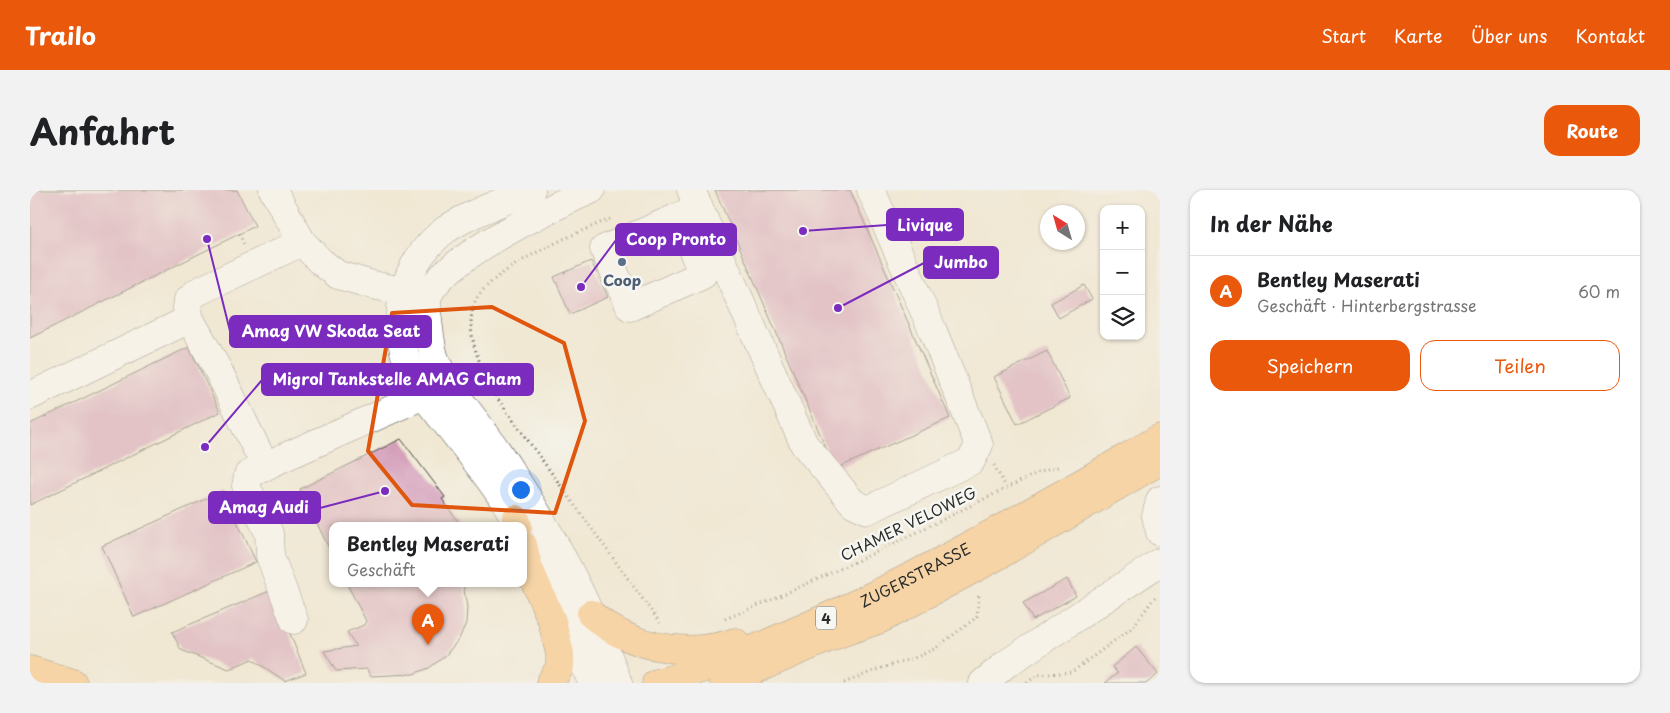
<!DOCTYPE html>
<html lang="de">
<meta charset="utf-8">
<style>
:root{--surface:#fff;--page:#f2f2f2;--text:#202124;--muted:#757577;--line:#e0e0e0;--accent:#ea580c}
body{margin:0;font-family:"Playpen Sans",sans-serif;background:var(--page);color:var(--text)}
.controls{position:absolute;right:15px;top:15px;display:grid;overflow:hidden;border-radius:10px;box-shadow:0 1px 4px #0004}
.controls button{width:45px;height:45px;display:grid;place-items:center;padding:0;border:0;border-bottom:1px solid var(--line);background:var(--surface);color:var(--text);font:25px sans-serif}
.compass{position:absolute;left:1010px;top:15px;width:45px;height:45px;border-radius:50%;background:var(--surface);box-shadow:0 1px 4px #0004;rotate:323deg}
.you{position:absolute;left:490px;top:299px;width:18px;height:18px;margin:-12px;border:4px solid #fff;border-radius:50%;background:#1a73e8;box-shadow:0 0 0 8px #1a73e833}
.badge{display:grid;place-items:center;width:32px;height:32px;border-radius:50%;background:var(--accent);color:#fff;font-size:16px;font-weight:700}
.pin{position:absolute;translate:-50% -41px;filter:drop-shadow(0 1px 2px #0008)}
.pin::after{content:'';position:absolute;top:26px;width:18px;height:15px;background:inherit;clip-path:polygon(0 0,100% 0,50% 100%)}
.popup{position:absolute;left:299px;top:332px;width:198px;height:65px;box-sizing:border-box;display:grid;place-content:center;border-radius:10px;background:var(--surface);filter:drop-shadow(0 1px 4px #0005);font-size:16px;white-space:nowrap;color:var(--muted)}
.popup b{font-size:19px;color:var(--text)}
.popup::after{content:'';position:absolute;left:50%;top:100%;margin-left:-10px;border:10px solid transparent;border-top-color:var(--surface)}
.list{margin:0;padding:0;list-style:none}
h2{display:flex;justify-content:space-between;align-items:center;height:65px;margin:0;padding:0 20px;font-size:21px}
h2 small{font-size:16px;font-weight:400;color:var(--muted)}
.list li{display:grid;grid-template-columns:32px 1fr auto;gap:15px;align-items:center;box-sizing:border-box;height:70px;padding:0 20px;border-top:1px solid var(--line)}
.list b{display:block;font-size:19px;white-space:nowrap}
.list p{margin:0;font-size:16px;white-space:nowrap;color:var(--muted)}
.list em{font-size:16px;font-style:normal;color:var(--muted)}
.actions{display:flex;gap:10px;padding:15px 20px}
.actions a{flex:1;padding:11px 0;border:1px solid var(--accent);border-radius:15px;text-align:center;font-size:18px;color:var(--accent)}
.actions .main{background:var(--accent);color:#fff}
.icon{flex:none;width:28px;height:28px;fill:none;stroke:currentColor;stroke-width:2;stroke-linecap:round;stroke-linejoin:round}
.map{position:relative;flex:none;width:1130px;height:493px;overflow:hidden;border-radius:15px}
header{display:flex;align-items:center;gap:30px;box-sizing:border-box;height:70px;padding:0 25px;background:var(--accent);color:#fff}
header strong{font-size:24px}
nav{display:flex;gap:28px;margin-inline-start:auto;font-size:18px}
.intro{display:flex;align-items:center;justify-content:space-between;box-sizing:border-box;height:120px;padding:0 30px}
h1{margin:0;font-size:35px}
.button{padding:12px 22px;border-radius:15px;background:var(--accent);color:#fff;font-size:18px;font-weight:700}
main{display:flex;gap:30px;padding:0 30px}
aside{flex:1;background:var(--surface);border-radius:15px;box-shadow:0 1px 4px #0004}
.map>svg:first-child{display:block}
</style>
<header>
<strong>Trailo</strong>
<nav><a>Start</a><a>Karte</a><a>Über uns</a><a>Kontakt</a></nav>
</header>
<div class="intro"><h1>Anfahrt</h1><a class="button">Route</a></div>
<main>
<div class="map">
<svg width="1130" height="493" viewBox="0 0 1130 493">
<rect width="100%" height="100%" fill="#f6f6f2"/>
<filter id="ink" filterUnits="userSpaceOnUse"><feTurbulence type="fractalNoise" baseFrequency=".02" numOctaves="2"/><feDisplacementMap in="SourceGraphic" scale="10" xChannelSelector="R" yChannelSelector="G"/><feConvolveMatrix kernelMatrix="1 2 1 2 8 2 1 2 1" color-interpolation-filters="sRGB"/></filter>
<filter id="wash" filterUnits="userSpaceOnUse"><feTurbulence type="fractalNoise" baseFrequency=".0096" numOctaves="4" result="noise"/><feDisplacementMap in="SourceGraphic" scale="20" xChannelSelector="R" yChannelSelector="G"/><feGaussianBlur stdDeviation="1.12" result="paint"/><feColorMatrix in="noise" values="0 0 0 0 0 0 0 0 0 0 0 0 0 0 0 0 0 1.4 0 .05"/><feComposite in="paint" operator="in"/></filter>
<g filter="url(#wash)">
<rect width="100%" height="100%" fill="#f0e8d3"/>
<g id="blocks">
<!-- building -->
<g fill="#d298b6">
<path d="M0,0H207L225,36L0,148Z"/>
<path d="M685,0H820L920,228L805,279Z"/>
<path d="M561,71L578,107L540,124L524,87Z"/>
<path d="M1054,95L1062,109L1029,128L1021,113Z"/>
<path d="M159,157L190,222L0,315V234Z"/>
<path d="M1017,161L1040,208L987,234L964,187Z"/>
<path d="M371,249L415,307L412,309L431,336H303V366L270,299Z"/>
<path d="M193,301L226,372L104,427L72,356Z"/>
<path d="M1037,389L1046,406L1003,430L993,413Z"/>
<path d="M317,394H433L437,417L436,433L429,449L415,466L399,478L383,484L340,486L337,479L306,481L294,461L326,456L317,442L334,435L336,431Z"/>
<path d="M242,400L276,483L255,491L222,469L199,479L151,460L142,442Z"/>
<path d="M1106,457L1128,484L1117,493H1075L1088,483L1082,477Z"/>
</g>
</g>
</g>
<g filter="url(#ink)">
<use href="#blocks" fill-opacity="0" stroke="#494744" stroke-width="1"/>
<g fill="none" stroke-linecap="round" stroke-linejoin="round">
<!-- minor casing -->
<g stroke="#494744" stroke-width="29">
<g id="minor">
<path d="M243,0L272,52L290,71L308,85L343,95L391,105"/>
<path d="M561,0C524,16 412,69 398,106C395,116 401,158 405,169C417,197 437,219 455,244C465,257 474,271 483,285C525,349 562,420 588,493"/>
<path d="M661,0L774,254L823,313L838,320L941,271L949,255L903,141L841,0"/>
<path d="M648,27L574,59L600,117L673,84L648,27L669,17"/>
<path d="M0,206L160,129"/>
<path d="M235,276L188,180L160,129L157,118L158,110L167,102L272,52"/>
<path d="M1130,310L1126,326L1130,342"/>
<path d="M490,336C472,304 447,272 424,243C407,222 387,200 378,174C361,128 372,78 409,45C430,27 475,11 501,0"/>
<path d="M494,342L523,394L562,493"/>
<path d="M264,430L240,366L239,343L216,296L218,285L248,270L394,205"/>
<path d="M953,493L976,474L1130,372"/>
</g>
</g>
<!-- major casing -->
<g stroke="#494744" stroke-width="29">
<g id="major">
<path d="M561,424C567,429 573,434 580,438C615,460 666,466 705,452"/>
<path id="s1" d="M626,493C677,480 727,458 775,437C898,383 1013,315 1130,248"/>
<path d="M694,493L808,444L851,429L966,367L1130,271"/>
</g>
</g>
<!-- highway casing -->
<g stroke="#494744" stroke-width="29">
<g id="highway">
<path d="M486,329L488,336"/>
<path d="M493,355L498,376L522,431L530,464V477L520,493"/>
<path d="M0,480L43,493"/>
</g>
</g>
<!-- path -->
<g stroke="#494744" stroke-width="3" stroke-dasharray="1 4" stroke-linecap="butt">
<path d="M580,29C548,42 451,82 443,117C436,146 450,172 460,198L630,433"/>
<path d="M209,44L214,54"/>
<path d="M964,275L976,297"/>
<path d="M695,429L741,410L851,360L1007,283L1031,276"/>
<path d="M814,493L846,480L887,467L906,458L947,427L949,403"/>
<path d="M997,493L1007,485L1042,482L1103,437L1127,404"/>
</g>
<!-- minor -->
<use href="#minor" stroke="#fff" stroke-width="28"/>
<!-- major -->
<use href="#major" stroke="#fdbc70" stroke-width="28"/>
<!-- highway -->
<use href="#highway" stroke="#fdbc70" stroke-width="28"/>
</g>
</g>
<!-- marked area -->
<path d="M0 0H1130V493H0ZM462,117L534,153L555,231L525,323L382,315L338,261L362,123Z" fill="#f0e8d3" fill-opacity=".55" fill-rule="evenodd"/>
<path fill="none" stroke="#df570e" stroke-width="4" stroke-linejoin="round" d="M462,117L534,153L555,231L525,323L382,315L338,261L362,123Z"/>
<!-- markers -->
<circle fill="#5c6f8a" stroke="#f6f6f2" stroke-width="2" cx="592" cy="72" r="5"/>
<g text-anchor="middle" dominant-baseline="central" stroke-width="5" stroke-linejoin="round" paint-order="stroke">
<!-- shield labels -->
<rect fill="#f6f6f2" stroke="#686867" stroke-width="1" x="786" y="416.5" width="20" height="23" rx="4"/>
<g font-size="14" font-weight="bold" fill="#2b2b2b">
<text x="796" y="428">4</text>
</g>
<!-- service labels -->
<g font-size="15" font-weight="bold" fill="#4e5e75" stroke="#f6f6f2">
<text x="592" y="89">Coop</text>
</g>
<!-- street labels -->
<g font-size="15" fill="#2b2b2b" stroke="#f6f6f2">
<text transform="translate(878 333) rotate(-26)">CHAMER VELOWEG</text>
<text stroke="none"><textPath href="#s1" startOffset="281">ZUGERSTRASSE</textPath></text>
</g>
</g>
<!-- callouts -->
<path fill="none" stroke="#7b2cbf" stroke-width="2" d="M773 41L857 35M551 97L586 50M808 118L894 73M177 49L200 141M175 257L232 190M355 301L290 318"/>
<g fill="#7b2cbf" stroke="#f6f6f2" stroke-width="2">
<circle cx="773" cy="41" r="5"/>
<circle cx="551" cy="97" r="5"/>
<circle cx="808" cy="118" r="5"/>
<circle cx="177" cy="49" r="5"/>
<circle cx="175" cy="257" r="5"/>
<circle cx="355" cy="301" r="5"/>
</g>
<g fill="#7b2cbf" stroke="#7b2cbf" stroke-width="2">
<rect x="857" y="19" width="76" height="31" rx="5"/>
<rect x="586" y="34" width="120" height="31" rx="5"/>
<rect x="894" y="57" width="74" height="31" rx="5"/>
<rect x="200" y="126" width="201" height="31" rx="5"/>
<rect x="232" y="174" width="271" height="31" rx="5"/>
<rect x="179" y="302" width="111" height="31" rx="5"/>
</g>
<g font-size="16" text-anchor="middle" font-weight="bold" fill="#fff">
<text x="895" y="41">Livique</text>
<text x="646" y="55">Coop Pronto</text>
<text x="931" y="78">Jumbo</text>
<text x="301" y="147">Amag VW Skoda Seat</text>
<text x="367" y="195">Migrol Tankstelle AMAG Cham</text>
<text x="234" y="323">Amag Audi</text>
</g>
</svg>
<div class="controls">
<button>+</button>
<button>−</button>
<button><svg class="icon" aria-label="layers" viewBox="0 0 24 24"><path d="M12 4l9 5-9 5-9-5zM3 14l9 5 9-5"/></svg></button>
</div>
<svg class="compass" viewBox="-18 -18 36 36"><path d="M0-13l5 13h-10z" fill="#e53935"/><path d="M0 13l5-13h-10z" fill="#757577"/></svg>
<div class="you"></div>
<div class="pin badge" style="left:398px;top:455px">A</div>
<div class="popup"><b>Bentley Maserati</b>Geschäft</div>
</div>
<aside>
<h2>In der Nähe<small></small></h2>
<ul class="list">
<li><span class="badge">A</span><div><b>Bentley Maserati</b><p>Geschäft · Hinterbergstrasse</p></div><em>60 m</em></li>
</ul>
<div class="actions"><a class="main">Speichern</a><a>Teilen</a></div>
</aside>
</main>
